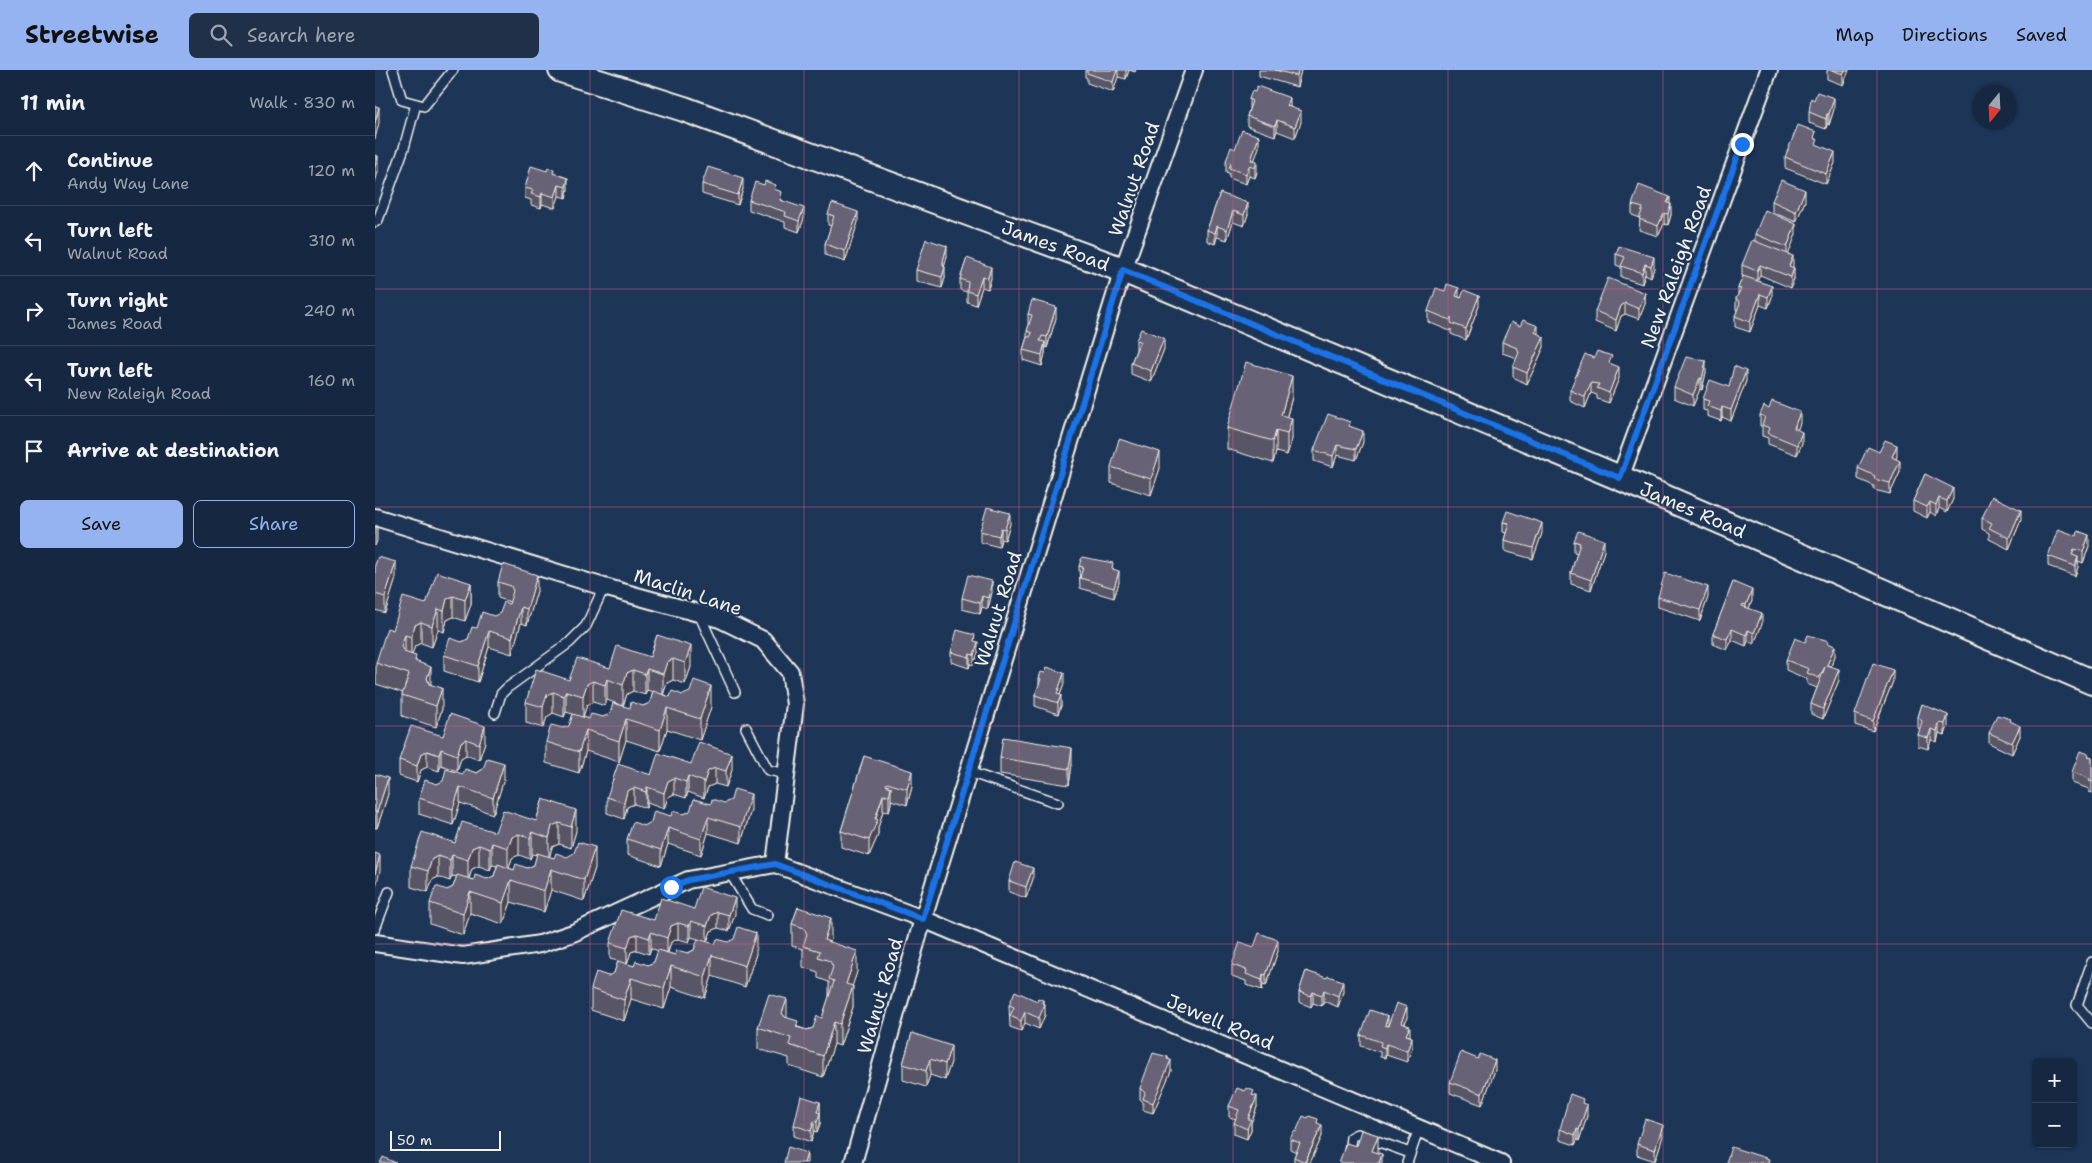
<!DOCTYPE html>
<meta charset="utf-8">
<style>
:root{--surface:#162841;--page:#1f3048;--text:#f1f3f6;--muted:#9ea6b1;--line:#35445a;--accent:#95b2f1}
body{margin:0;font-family:"Shantell Sans",sans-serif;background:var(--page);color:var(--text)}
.controls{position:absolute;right:15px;bottom:15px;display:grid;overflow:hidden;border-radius:8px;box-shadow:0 1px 4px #0004}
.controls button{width:45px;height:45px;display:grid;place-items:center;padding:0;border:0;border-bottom:1px solid var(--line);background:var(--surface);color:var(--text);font:25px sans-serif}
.compass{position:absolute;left:1597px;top:15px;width:45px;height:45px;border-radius:50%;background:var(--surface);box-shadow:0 1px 4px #0004;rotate:198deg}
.scale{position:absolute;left:15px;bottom:12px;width:111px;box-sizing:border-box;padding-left:5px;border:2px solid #f4f1e8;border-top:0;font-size:14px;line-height:18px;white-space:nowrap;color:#f4f1e8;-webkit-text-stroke:4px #1d3557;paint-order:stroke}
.stop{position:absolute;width:15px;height:15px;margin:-11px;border:4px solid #1a73e8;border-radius:50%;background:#fff}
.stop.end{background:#1a73e8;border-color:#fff;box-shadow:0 1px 5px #0008}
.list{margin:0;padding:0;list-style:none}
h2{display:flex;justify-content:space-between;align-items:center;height:65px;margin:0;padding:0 20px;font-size:21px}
h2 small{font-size:16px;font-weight:400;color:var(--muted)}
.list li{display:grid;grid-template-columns:32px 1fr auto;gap:15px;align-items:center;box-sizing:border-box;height:70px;padding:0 20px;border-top:1px solid var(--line)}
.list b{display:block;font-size:19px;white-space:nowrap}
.list p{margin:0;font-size:16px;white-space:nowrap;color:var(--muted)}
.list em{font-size:16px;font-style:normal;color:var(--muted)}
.actions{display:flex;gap:10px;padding:15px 20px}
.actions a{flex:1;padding:11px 0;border:1px solid var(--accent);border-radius:8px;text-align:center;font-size:18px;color:var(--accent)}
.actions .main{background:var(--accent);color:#111}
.icon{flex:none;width:28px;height:28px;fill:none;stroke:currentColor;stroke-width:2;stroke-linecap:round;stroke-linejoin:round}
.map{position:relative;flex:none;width:1717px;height:1093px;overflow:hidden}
header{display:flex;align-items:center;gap:30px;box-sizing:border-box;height:70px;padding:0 25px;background:var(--accent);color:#111}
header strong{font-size:24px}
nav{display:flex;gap:28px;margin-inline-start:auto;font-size:18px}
.search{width:350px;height:45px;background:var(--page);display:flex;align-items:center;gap:12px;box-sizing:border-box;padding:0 18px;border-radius:8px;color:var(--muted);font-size:19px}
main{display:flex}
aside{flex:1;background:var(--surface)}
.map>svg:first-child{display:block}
</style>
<header>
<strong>Streetwise</strong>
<div class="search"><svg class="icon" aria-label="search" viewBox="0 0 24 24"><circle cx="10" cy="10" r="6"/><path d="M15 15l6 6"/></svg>Search here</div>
<nav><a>Map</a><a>Directions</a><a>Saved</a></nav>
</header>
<main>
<aside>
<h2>11 min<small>Walk · 830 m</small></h2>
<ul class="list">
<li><svg class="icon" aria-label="ahead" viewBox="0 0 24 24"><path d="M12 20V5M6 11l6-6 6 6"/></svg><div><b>Continue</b><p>Andy Way Lane</p></div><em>120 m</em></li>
<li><svg class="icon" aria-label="left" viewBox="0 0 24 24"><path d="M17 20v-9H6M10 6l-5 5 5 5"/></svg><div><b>Turn left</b><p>Walnut Road</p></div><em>310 m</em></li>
<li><svg class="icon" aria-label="right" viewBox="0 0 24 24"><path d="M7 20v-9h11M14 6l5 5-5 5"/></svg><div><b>Turn right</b><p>James Road</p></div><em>240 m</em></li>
<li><svg class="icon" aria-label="left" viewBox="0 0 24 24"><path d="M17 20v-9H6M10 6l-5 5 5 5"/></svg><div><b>Turn left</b><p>New Raleigh Road</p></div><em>160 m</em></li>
<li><svg class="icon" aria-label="arrive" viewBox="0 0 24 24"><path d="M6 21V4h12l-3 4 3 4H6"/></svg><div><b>Arrive at destination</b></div></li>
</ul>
<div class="actions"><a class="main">Save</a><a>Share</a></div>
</aside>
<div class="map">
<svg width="1717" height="1093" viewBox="0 0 1717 1093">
<rect width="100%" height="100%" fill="#1d3557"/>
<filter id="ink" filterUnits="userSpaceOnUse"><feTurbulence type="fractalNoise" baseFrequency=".02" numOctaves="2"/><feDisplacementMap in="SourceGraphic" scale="10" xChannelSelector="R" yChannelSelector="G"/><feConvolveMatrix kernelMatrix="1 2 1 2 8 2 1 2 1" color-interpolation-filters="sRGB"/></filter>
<g filter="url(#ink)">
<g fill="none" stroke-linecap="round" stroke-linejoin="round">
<!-- lane casing -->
<g stroke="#f4f1e8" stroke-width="12">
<g id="lane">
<path d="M18,0L27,30L49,36L78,0"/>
<path d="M0,152L3,150L29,78L41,34"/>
<path d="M324,544L360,622"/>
<path d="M120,643L126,624L132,618L194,573L211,556L229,517"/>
<path d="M371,658L393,700L411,704"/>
<path d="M594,702L683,733"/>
<path d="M355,803L377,839L393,845"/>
<path d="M0,859L14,822"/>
<path d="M1717,892L1702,935L1717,953"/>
<path d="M974,1083L976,1067L982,1064L1035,1083"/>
<path d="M1032,1093L1044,1058"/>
</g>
</g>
<!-- street casing -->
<g stroke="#f4f1e8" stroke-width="20">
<g id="street">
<path d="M1245,408L1394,0"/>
<path d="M0,447L229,517L345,549L388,570L415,602L420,634L400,794"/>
<path d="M0,873L88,886L165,874L198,863L313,810L400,794L548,849L1126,1093"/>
<path d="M478,1093L548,849L748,200L819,0"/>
</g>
</g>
<!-- secondary casing -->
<g stroke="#f4f1e8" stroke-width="28">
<g id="secondary">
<path id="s1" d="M186,0L309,39L748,200L1245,408L1717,612"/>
</g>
</g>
<!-- lane -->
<use href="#lane" stroke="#1d3557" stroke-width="9"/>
<!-- street -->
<use href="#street" stroke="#1d3557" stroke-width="16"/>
<!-- secondary -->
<use href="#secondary" stroke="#1d3557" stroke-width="24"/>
</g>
<!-- wall -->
<g fill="#595466" stroke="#f4f1e8" fill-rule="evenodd">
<path d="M710,0H761L760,2L754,0L751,9L743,7L738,22L712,13V8L710,7Z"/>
<path d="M884,0H926L922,17L884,6Z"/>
<path d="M1452,0H1474L1468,15L1452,9Z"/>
<path d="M874,29L915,38L926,52L920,68L902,61L900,66L872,56V46L874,40Z"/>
<path d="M1459,39L1454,55L1452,54L1451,59L1434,53V42Z"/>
<path d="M1443,75L1460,93L1451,114L1410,98V87Z"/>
<path d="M884,77L879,91L882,102L880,108L874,106L871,114L854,108V103L851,102V91L860,79Z"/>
<path d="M179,103L193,119L191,128L184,126L180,138L167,134L166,138L156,135V130L150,128V118Z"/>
<path d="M327,114L368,119L363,135L327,124Z"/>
<path d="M401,120L407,130L429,148L424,162L410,157V152L374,140V130Z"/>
<path d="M845,123L873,144L869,156L858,152L852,170L842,167L840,174L832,171V160Z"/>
<path d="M1397,131H1430L1421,152L1397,142Z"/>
<path d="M1295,134L1296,145L1293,155L1289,154L1283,166L1264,160L1265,148L1257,145V135Z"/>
<path d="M453,144L483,152L470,192L450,185V174L456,156L453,155Z"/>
<path d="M1380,164H1421L1413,184L1418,197L1419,209L1416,218L1385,205L1382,211L1397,227L1393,238L1385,235L1375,262L1360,257V246L1362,241L1361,239V228L1363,225V218L1368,206H1367V195L1380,171Z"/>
<path d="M1244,176L1279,198L1276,207L1270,204L1267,214L1246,207V197L1241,195V184Z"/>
<path d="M572,186L569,197L570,208L567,218L541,211V200Z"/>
<path d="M592,188L616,208L613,219L607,217L601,235L592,232V222L585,220V209Z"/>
<path d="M1270,223V234L1264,249L1250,244L1246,246L1241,261L1220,252V241Z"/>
<path d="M1084,227L1104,236L1091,270L1076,264V259L1075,261L1053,252V241Z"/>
<path d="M653,244L681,248L672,278H670V283L667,296L648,290V280L652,267V261L654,255H653Z"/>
<path d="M1163,264L1169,277L1152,314L1138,307V297L1142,288L1127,283V272Z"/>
<path d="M761,270L789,279L776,312L756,304V293L761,280Z"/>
<path d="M1219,288L1237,294L1244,308L1234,333L1222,329V325L1216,323L1210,338L1195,331V320Z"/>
<path d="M1331,302L1327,320L1325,319L1318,336L1299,328V317Z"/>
<path d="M1371,311L1356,351L1347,347L1346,351L1332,346V341L1328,340V329L1354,317Z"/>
<path d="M917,327L912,346L917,369L912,385L901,382L898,393L852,379V358Z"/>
<path d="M1385,345L1425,353L1422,360L1427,373L1422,385L1393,374V368L1387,366V356H1385Z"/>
<path d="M975,356L988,372L981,390L962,385L958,397L939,391V380Z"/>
<path d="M1504,382L1522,386L1521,389L1525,402L1515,424L1499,420V416L1483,409V398Z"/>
<path d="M736,397L785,398L776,425L736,413Z"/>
<path d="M1550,404L1578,429L1572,442L1564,438L1561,446L1555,442L1552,448L1538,441V431Z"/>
<path d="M1607,448L1646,450L1634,479L1614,469V463L1607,459Z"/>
<path d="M1128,452L1167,463L1158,489L1129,481V470L1131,463L1128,462Z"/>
<path d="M635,454L630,470L626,469L624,477L605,472V461Z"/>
<path d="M1199,471L1229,481L1216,520L1196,514V503L1202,483L1199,482Z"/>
<path d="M1714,476L1708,493L1703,491V497L1700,506L1673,496V486Z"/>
<path d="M0,495L21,508L10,543L0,540Z"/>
<path d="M704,496L738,499L744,512L739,528L705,518Z"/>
<path d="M123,512L162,521L152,555L146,553L137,584L114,577L103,612L69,601V585L87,572L93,569L102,558L125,543L134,534L135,532L123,528Z"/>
<path d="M1358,512L1377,531L1374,538L1387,554L1379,574L1373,571L1371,576L1357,570L1352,580L1338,574V564Z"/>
<path d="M96,513V534L90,551L78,547L72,550L69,562L63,560L57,577L46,573L40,576L37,584L56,615L67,639L61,657L27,646V625L28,623L1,614V593L18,560L51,534Z"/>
<path d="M617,522L613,539L607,537L605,544L587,539V528Z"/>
<path d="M1283,527H1333L1325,551L1283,537Z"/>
<path d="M282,565L316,597L310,614L298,610L292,613L288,625L336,637L325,670L292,659L285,681L251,670L244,692L211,681L204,703L171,693V672L188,658L194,656L198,644L191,642L189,647L178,643L172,647L168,658L151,653V632L194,610L275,587ZM272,620L278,622L275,633L268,636L255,638L228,647L214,649L208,647L212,635L218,632L230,636L232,630L248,636L252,624L258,621L270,625Z"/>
<path d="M600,571L603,583L599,595L595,594L594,598L576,592V582Z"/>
<path d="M1430,572L1454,573L1460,586L1456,596L1464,610L1448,649L1436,644V634L1442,618L1432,614V609L1411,600V590Z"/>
<path d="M664,608L689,614L685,625L686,636L683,644L660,636V625L664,615Z"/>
<path d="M1518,611L1498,661L1480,655V644Z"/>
<path d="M1547,634L1573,656L1570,665L1564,663L1562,672L1556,670L1553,679L1543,676V665L1545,660L1543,658V647Z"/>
<path d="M1636,652L1645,666L1637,684L1614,673V663Z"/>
<path d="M68,666L110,672L104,690L91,685L86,688L82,701L66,695L64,701L52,697L46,700L42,712L24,706V690Z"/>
<path d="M489,686L537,717L532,735L516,730V733L514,742L508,741L503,758V765L494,786L466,777V761Z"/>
<path d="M1714,686L1717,687V723L1714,722V719L1697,713V702Z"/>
<path d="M625,688L697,694L694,715L625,704Z"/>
<path d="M316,694L357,700L351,717L340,714L333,717L329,728L313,722L311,728L299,724L293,727L289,739L272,733L271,738L259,734L252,737L249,749L232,743V727L276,705Z"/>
<path d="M108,699L129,709L118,744L85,733L78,755L44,744V728L62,714L88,704L102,703Z"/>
<path d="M0,704L13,724L2,758H0Z"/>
<path d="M168,729L201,761L196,778L184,774L177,777L174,787L220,798L209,831L176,820L169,842L136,832L128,854L95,843L88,865L55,854V833L72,820L78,817L82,807L77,806L75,811L63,807L57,810L53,822L36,817V796L80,773L161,751ZM157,784L162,785L159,795L152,798L139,800L134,798L137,788L144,785L155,789ZM117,795L122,796L119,806L112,809L99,810L94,809L97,799L104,796L115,800Z"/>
<path d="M336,734L376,740L366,773L333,763L326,785L293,774L286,796L252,785V769L269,756L296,746L309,744Z"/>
<path d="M658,809L651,828L634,822V811Z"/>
<path d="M423,837L456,869L455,872L482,902L477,916L478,937L465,976L459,974L448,1007L414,996V988L383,979V957L412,948L423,957L432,960L438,958L447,948L454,927V912L443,908V902L428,897V879L417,876V854Z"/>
<path d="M319,839L360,844L354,861L343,858L336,861L332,872L381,884L370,917L337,906L330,928L296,917L289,939L256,929L249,951L216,940V919L239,903L243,891L235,889V873L279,850ZM316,867L323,869L319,880L313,883L300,885L293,883L296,872L303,869L314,872ZM276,878L283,881L279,892L273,895L259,896L252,894L256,882L262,880L274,884Z"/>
<path d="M879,877L903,881L891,916L888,915L887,920L871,915V911L857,906V895Z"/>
<path d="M931,901L968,922L963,937L949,931L947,936L938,933L936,937L924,932V922Z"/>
<path d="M668,934L670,945L664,959L650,953L646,961L635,957L634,935Z"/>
<path d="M1032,947L1030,954L1035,966L1037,978L1032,992L1011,985L1010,988L1005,987V982L986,976V965L1013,956Z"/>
<path d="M537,963L576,992L570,1010L555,1005L551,1017L528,1010V994Z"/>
<path d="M793,989L796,1001L778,1043L768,1040V1032L765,1029V1018Z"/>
<path d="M1120,1000L1107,1035L1075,1023V1012Z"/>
<path d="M879,1025L882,1037L876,1053V1060L872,1069L859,1064V1053L861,1049L854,1047V1036Z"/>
<path d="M445,1032V1054L442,1062L439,1061L436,1072L419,1066V1055Z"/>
<path d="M1208,1034L1212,1046L1204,1071L1202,1070L1200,1075L1185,1070V1059Z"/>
<path d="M943,1053L947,1066L935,1093H919V1087L921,1082L915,1079V1069L921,1062Z"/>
<path d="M1288,1066L1280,1091L1262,1085V1074Z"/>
</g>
<!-- shaded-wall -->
<g fill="#484553" stroke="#f4f1e8">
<path d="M742,0H743V7L738,22V12Z"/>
<path d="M751,0H754L751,9Z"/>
<path d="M923,0H926L922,17V6Z"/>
<path d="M1470,0H1474L1468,15V4Z"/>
<path d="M915,28V38L912,36Z"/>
<path d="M1459,28V39L1454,55V44Z"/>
<path d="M4,37V53L0,69V53Z"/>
<path d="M926,41V52L920,68V57Z"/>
<path d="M1452,44V54L1451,59V49Z"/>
<path d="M902,50V61L900,66V56Z"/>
<path d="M884,66V77L877,97L876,90Z"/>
<path d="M1460,82V93L1451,114V104Z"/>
<path d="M3,86V102L0,113V97Z"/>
<path d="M882,91V102L880,108V98Z"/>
<path d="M874,96V106L871,114V104Z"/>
<path d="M193,108V119L191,128V117Z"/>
<path d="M368,108V119L363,135V125Z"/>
<path d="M184,115V126L180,138V127Z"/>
<path d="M1430,120V131L1421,152V142Z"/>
<path d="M167,123V134L166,138V127Z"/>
<path d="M1295,127V138L1296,134V145L1293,155V144L1292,133Z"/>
<path d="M873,133V144L869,156V145Z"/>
<path d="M429,138V148L424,162V151Z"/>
<path d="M858,141V152L852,170V160Z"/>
<path d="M483,142V152L470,192V181Z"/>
<path d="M1289,143V154L1283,166V156Z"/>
<path d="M1421,154V164L1412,188V177Z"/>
<path d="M842,156V167L840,174V163Z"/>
<path d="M572,176V186L568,202V191Z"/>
<path d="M1418,186V197L1414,207V196Z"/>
<path d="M1279,187V198L1276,207V196Z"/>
<path d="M1270,194V204L1267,214V203Z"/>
<path d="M1385,195V205L1382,212V201Z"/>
<path d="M570,197V208L567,218V207Z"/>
<path d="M616,197V208L613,219V208Z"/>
<path d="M1419,198V209L1416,218V207Z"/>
<path d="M607,206V217L601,235V224Z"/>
<path d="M1397,216V227L1393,238V227Z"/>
<path d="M1084,218V229L1081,226Z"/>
<path d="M1270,223V234L1264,249V239Z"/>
<path d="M1385,224V235L1375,262V252Z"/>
<path d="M1104,226V236L1091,270V259Z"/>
<path d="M1250,233V244L1246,246L1241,261V250L1246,236Z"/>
<path d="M681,237V248L672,278V267Z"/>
<path d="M1163,256V267L1160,262Z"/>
<path d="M1169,267V277L1152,314V303Z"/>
<path d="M789,268V279L776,312V301Z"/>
<path d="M670,272V283L667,296V285Z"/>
<path d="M1331,291V302L1327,320V309Z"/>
<path d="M1244,297V308L1234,333V323Z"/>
<path d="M1371,301V311L1356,351V340Z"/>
<path d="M917,306V327L907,363L906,345Z"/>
<path d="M1325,308V319L1318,336V325Z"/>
<path d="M1216,313V323L1210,338V327Z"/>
<path d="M1347,337V347L1346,351V341Z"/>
<path d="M1425,342V353L1419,369V358Z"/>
<path d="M917,348V369L912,385V364Z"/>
<path d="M901,361V382L898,393V371Z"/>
<path d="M988,361V372L981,390V379Z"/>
<path d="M1427,362V373L1422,385V375Z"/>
<path d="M962,375V385L958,397V386Z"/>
<path d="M1522,375V386L1517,398V387Z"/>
<path d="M785,382V398L776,425V409Z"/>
<path d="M1525,391V402L1515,424V413Z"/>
<path d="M1578,418V429L1572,442V431Z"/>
<path d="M1564,428V438L1561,446V435Z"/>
<path d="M1555,432V442L1552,448V437Z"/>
<path d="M1646,440V450L1634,479V468Z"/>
<path d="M635,443V454L630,470V459Z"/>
<path d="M1167,453V463L1158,489V478Z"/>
<path d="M2,455V471L0,476V460Z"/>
<path d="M626,458V469L624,477V466Z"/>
<path d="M1714,465V476L1708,493V482Z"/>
<path d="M1229,470V481L1216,520V510Z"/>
<path d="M1703,487V497L1700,506V496Z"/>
<path d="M21,492V508L10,543V527Z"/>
<path d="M744,501V512L739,528V518Z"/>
<path d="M162,505V521L152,555V539Z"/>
<path d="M617,511V522L613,539V528Z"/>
<path d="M96,513V534L90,551V530Z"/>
<path d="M1333,517V527L1325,551V540Z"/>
<path d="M1377,520V531L1371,545V535Z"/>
<path d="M78,526V547L72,550L69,562V541L72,529Z"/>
<path d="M607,526V537L605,544V533Z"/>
<path d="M146,537V553L137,584V568Z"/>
<path d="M63,539V560L57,577V556Z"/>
<path d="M1387,543V554L1379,574V563Z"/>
<path d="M46,552V573L40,576L36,588V567L40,555Z"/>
<path d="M1357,559V570L1352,580V569Z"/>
<path d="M1373,560V571L1371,576V565Z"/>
<path d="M114,561V577L103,612V596Z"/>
<path d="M30,565V586L26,576Z"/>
<path d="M603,572V583L599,595V585Z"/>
<path d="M316,576V597L310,614V593Z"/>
<path d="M1460,576V586L1452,605V595Z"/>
<path d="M595,584V594L594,598V587Z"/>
<path d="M298,589V610L292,613L288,625V604L292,592Z"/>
<path d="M56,597V618L52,608Z"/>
<path d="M272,599V620L270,625V604Z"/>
<path d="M1464,599V610L1448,649V639Z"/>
<path d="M258,600V621L252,624L248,636V615L252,603Z"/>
<path d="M1518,600V611L1498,661V651Z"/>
<path d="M689,603V614L682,633V624Z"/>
<path d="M232,609V630L230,636V615Z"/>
<path d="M218,611V632L212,635L208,647V626L212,614Z"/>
<path d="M336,616V637L325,670V649Z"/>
<path d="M67,618V639L61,657V636Z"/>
<path d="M191,621V642L189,647V626Z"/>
<path d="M178,622V643L172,647L168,658V637L172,625Z"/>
<path d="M686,625V636L683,644V633Z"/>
<path d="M292,638V659L285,681V660Z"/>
<path d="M1573,645V656L1570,665V654Z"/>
<path d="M251,649V670L244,692V671Z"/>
<path d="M1564,653V663L1562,672V661Z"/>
<path d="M110,656V672L104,690V674Z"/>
<path d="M1645,656V666L1637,684V673Z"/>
<path d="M1556,659V670L1553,679V668Z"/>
<path d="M211,660V681L204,703V682Z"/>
<path d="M91,669V685L86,688L82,701V685L86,672Z"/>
<path d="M697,678V694L694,715V699Z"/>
<path d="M66,679V695L64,701V685Z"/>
<path d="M52,681V697L46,700L42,712V696L46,684Z"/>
<path d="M357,684V700L351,717V701Z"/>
<path d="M129,693V709L118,744V728Z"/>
<path d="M340,698V714L333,717L329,728V712L333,701Z"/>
<path d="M537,701V717L532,735V719Z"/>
<path d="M313,706V722L311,728V712Z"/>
<path d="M13,708V724L2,758V742Z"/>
<path d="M299,708V724L293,727L289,739V723L293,711Z"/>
<path d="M85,717V733L78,755V739Z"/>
<path d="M272,717V733L271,738V722Z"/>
<path d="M516,717V733L514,742V726Z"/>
<path d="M259,718V734L252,737L249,749V733L252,721Z"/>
<path d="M376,724V740L366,773V757Z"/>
<path d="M508,725V741L503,758V765L494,786V770Z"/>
<path d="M201,740V761L196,778V757Z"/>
<path d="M333,747V763L326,785V769Z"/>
<path d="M184,753V774L177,777L174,789V768L177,756Z"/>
<path d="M293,758V774L286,796V780Z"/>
<path d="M157,762V784L155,789V768Z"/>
<path d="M144,764V785L137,788L133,800V778L137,767Z"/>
<path d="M117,773V795L115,800V779Z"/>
<path d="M104,775V796L97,799L93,811V790L97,778Z"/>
<path d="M220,777V798L209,831V810Z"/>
<path d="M5,785V801L0,820V804Z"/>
<path d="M77,785V806L75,811V790Z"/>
<path d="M63,786V807L57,810L53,822V801L57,789Z"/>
<path d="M658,798V809L651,828V817Z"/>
<path d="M176,799V820L169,842V821Z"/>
<path d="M136,810V832L128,854V833Z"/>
<path d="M95,822V843L88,865V844Z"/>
<path d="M360,828V844L354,861V845Z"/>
<path d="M343,842V858L336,861L332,872V856L336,845Z"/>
<path d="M456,848V869L450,890L449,870Z"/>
<path d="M316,851V867L314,872V856Z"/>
<path d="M303,853V869L296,872L292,884V868L296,856Z"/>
<path d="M276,862V878L274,884V868Z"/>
<path d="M381,863V884L370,917V896Z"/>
<path d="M262,864V880L256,882L252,894V878L256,866Z"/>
<path d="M903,870V881L891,916V905Z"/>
<path d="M482,881V902L471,935V914Z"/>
<path d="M337,885V906L330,928V907Z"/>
<path d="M296,896V917L289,939V918Z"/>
<path d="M888,904V915L887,920V910Z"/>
<path d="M256,908V929L249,951V930Z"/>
<path d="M968,911V922L963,937V926Z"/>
<path d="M478,916V937L465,976V954Z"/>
<path d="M949,920V931L947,936V925Z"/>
<path d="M938,922V933L936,937V926Z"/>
<path d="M412,929V950L407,943Z"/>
<path d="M668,930V938L670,934V945L664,959V948Z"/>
<path d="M1032,937V947L1026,964V953Z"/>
<path d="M650,942V953L646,961V951Z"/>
<path d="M1013,946V956L1010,955Z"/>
<path d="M459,952V974L448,1007V986Z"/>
<path d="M1035,956V966L1031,965Z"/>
<path d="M1037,967V978L1032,992V981Z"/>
<path d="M1011,974V985L1010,988V978Z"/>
<path d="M576,976V992L570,1010V994Z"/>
<path d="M793,987V997L796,990V1001L778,1043V1033Z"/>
<path d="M555,989V1005L551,1017V1001Z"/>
<path d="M1120,990V1000L1107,1035V1024Z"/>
<path d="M882,1026V1037L876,1053V1060L872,1069L873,1049Z"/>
<path d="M445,1032V1043L442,1053V1042Z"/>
<path d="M1212,1035V1046L1204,1071V1060Z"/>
<path d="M445,1043V1054L442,1062V1052Z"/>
<path d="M439,1051V1061L436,1072V1061Z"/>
<path d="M947,1055V1066L935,1093H930Z"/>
<path d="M1288,1055V1066L1280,1091V1080Z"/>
<path d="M1202,1059V1070L1200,1075V1065Z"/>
<path d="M1003,1065V1086L997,1081Z"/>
<path d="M432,1083V1093H429Z"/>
<path d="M1007,1084V1093H1004Z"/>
</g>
<!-- building -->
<g fill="#676277" stroke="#f4f1e8">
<path d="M712,0H742L738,12L712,3Z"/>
<path d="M900,0H923L922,6Z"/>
<path d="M1457,0H1470L1468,4Z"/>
<path d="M882,16L915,28L912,36L926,41L920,57L902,50L900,56L872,46L877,31L874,29L877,21L880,22Z"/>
<path d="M1442,22L1459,28L1454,44H1452L1451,49L1434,42L1436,28L1439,30Z"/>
<path d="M0,36L4,37L0,53Z"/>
<path d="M1423,55L1441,62L1439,68L1443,70L1441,74L1460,82L1451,104L1410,87Z"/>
<path d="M867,60L884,66L876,90L882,91L880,98L874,96L871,104L854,98L856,93L851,91L856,77L860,79Z"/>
<path d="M0,85L3,86L0,97Z"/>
<path d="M156,96L172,101L173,98L179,99L178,103L193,108L191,117L184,115L180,127L167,123L166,127L156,124L158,120L150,118Z"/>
<path d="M333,97L368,108L363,125L327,114Z"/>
<path d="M1406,110L1430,120L1421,142L1397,131Z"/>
<path d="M390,111L401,115L399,119L407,122L405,130L429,138L424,151L410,146L411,142L374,130L380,112L389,115Z"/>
<path d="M1264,115L1295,127L1292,133L1296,134L1293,144L1289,143L1283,156L1264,149L1268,138L1257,135Z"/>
<path d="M845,123L873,133L869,145L858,141L852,160L842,156L840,163L832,160Z"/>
<path d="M457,133L483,142L470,181L450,174L459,146L453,144Z"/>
<path d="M1390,140L1421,154L1412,177L1380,164Z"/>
<path d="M551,169L572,176L568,191V196L570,197L567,207L541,200Z"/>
<path d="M1377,170L1418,186L1414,196L1419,198L1416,207L1385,195L1382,201L1367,195Z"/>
<path d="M1244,176L1279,187L1276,196L1270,194L1267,203L1246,196L1250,187L1241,184Z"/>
<path d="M592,188L616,197L613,208L607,206L601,224L592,221L593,212L585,209Z"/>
<path d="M1368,206L1397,216L1393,227L1385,224L1375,252L1360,246L1365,233L1361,228L1366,219L1363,218Z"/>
<path d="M1233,208L1270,223L1264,239L1250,233L1246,236L1241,250L1220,241Z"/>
<path d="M1072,214L1084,218L1081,226L1086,228L1089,220L1104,226L1091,259L1076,253V247L1075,250L1053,241L1061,218L1070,221Z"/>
<path d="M657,230L681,237L672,267L667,266L665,271L670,272L667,285L648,280L652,267H655L657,263L652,261L657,245L653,244Z"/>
<path d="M1148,250L1163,256L1160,262L1169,267L1152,303L1138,297L1144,282L1142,278L1127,272L1136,252L1145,256Z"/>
<path d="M766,259L789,268L776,301L756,293L765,271L761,270Z"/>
<path d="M1222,281L1237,286L1234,293L1244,297L1234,323L1222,318L1224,314L1216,313L1210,327L1195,320L1210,284L1219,288Z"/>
<path d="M1311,287L1331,291L1327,309L1325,308L1318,325L1299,317Z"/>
<path d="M871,292L917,306L906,345L917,348L912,364L901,361L898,371L852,358Z"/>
<path d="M1359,296L1371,301L1356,340L1347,337L1346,341L1332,336L1334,331L1328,329L1335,310L1354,317Z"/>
<path d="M1397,331L1425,342L1419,358L1427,362L1422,375L1393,363L1395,358L1387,355L1390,347L1385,345L1389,336L1394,339Z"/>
<path d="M953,344L975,352L974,356L988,361L981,379L962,375L958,386L939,380Z"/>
<path d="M744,369L785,382L776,409L736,397Z"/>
<path d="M1510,370L1522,375L1517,387L1525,391L1515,413L1499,409L1500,406L1483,398L1493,377L1504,382Z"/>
<path d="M1550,404L1578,418L1572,431L1564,428L1561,435L1555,432L1552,437L1538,431Z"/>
<path d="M1617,426L1646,440L1634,468L1614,458L1617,453L1607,448Z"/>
<path d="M612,437L635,443L630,459L626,458L624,466L605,461Z"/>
<path d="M1132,441L1167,453L1158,478L1129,470L1134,453L1128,452Z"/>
<path d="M1683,459L1702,466L1703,461L1714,465L1708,482L1699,479L1697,485L1703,487L1700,496L1673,486Z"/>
<path d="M1203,461L1229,470L1216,510L1196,503L1205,473L1199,471Z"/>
<path d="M3,487L21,492L10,527L0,524V495Z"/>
<path d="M707,487L738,493L737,499L744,501L739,518L705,508L708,497L704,496Z"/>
<path d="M128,494L162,505L152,539L146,537L137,568L114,561L103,596L69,585L75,568L87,572L93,569L97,557L102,558L107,542L119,546L125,543L129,532L134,534L138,521L136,516L123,512Z"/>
<path d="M62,502L96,513L90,530L78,526L72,529L69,541L63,539L57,556L46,552L40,555L36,567L30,565L26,576L29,582L41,586L40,591L56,597L52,608L54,614L67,618L61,636L27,625L34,604L1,593L12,558L18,560L28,527L51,534Z"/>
<path d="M1290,503L1333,517L1325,540L1283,527Z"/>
<path d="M593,505L617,511L613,528L607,526L605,533L587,528Z"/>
<path d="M1358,512L1377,520L1371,535L1368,534L1367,536L1387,543L1379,563L1373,560L1371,565L1357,559L1352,569L1338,564Z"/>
<path d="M582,560L600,565L599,571L603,572L599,585L595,584L594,587L576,582Z"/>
<path d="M282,565L316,576L310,593L298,589L292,592L288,604L272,599L270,604L258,600L252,603L248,615L232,609L230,615L218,611L212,614L208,626L191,621L189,626L178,622L172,625L168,637L151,632L161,599L194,610L202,588L235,598L242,576L275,587Z"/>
<path d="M1433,565L1454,571L1453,573L1460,576L1452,595L1464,599L1448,639L1436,634L1450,597L1444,608L1432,603L1434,599L1411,590L1420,568L1430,572Z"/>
<path d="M1498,593L1518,600L1498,651L1480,644Z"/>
<path d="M672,597L689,603L682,624L686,625L683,633L660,625L666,609L664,608L666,602L670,603Z"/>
<path d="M319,610L336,616L325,649L292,638L285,660L251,649L244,671L211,660L204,682L171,672L176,655L188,658L194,656L198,644L214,649L216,644L228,647L235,644L238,633L255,638L256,632L268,636L275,633L278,621L295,627L297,621L308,625L315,622Z"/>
<path d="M1547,634L1573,645L1570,654L1564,653L1562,661L1556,659L1553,668L1543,665L1547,651L1543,647Z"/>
<path d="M75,644L110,656L104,674L91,669L86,672L82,685L66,679L64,685L52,681L46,684L42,696L24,690L36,656L68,666Z"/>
<path d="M1622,645L1636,649L1635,651L1645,656L1637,673L1614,663Z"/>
<path d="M628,667L697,678L694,699L625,688Z"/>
<path d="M324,672L357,684L351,701L340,698L333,701L329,712L313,706L311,712L299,708L293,711L289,723L272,717L271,722L259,718L252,721L249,733L232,727L243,694L276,705L283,683L316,694Z"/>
<path d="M1705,681L1714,684L1713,686L1717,687V712L1714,711L1715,709L1697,702Z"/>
<path d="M489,686L537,701L532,719L512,713L511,715L516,717L514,726L508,725L500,749H503L494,770L466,761Z"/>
<path d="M112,688L129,693L118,728L85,717L78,739L44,728L50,710L62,714L68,711L71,699L88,704L90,699L102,703L108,699Z"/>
<path d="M0,704L13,708L2,742H0Z"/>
<path d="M359,719L376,724L366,757L333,747L326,769L293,758L286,780L252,769L258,752L269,756L276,752L279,741L296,746L298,741L309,744L315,741L319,729L336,734L337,729L349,733L356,730Z"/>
<path d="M168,729L201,740L196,757L184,753L177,756L174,768L157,762L155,768L144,764L137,767L133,778L117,773L115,779L104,775L97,778L93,790L77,785L75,790L63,786L57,789L53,801L36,796L47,762L80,773L87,752L120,762L128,740L161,751Z"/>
<path d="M203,772L220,777L209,810L176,799L169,821L136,810L128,833L95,822L88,844L55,833L61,816L72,820L78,817L82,805L99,810L100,805L112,809L119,806L123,794L139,800L141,794L152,798L159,795L162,783L179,788L181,783L192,787L199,783Z"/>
<path d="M0,783L5,785L0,804Z"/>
<path d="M640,792L658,798L651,817L634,811Z"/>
<path d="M326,817L360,828L354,845L343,842L336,845L332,856L316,851L314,856L303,853L296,856L292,868L276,862L274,868L262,864L256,866L252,878L235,873L246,840L279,850L286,828L319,839Z"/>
<path d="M423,837L456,848L449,870L482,881L471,914L478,916L465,954L459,952L448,986L414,975L416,968L383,957L394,924L412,929L407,943L410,947L423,951L421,957L432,960L438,958L442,946L447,948L459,911L454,909L458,897L455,891L443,887L445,881L428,876L432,864L429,858L417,854Z"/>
<path d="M363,857L381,863L370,896L337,885L330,907L296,896L289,918L256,908L249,930L216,919L221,902L233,906L239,903L243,891L259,896L261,891L273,895L279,892L283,880L300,885L301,880L313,883L319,880L323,869L340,874L342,869L353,872L359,869Z"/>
<path d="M884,863L903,870L891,905L888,904L887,910L871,904L872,900L857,895L865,872L879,877Z"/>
<path d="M931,901L952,908L953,906L968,911L963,926L949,920L947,925L938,922L936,926L924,922Z"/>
<path d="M640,921L662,931L663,928L668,930L667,933L670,934L664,948L650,942L646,951L635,946L639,937L634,935Z"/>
<path d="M1021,933L1032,937L1026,953L1035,956L1031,965L1037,967L1032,981L1011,974L1010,978L1005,976L1006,972L986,965L995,940L1013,946L1010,955L1013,956Z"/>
<path d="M537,963L576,976L570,994L555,989L551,1001L528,994Z"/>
<path d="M1086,982L1103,989L1105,984L1120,990L1107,1024L1075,1012Z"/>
<path d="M778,983L793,987L792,989L796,990L778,1033L768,1029L770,1023L765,1018Z"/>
<path d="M862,1018L870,1021L872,1018L879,1021L877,1025L882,1026L873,1049H876L872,1059L859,1053L864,1040L854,1036Z"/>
<path d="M1195,1024L1208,1029L1207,1033L1212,1035L1204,1060L1202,1059L1200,1065L1185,1059Z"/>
<path d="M426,1026L445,1032L442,1042L445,1043L442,1052L439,1051L436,1061L419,1055Z"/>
<path d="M928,1046L933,1048L934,1046L943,1049L942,1053L947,1055L930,1092L919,1087L925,1073L915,1069L919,1061L921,1062Z"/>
<path d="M1270,1049L1288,1055L1280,1080L1262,1074Z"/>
<path d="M986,1060L1003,1065L997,1081L1007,1084L1004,1093H964L971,1073L981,1076Z"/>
<path d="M413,1077L432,1083L429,1093H409Z"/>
<path d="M1356,1077L1394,1089L1393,1093H1351Z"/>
<path d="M8,1087L21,1093H5Z"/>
</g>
</g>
<g fill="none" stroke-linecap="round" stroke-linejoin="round" filter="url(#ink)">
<!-- route -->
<path stroke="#1a73e8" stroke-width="6" d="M296,817L313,810L400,794L548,849L748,200L1245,408L1367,74"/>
</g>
<!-- grid -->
<path fill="none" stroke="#d15985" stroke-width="1" stroke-opacity="0.55" d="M215,0V1093M429,0V1093M644,0V1093M858,0V1093M1073,0V1093M1288,0V1093M1502,0V1093M0,219H1717M0,437H1717M0,656H1717M0,874H1717"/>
<g text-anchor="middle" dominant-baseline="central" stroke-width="4.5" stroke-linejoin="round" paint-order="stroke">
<!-- street labels -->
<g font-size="19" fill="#f4f1e8" stroke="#1d3557">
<text transform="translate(759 109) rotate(-71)">Walnut Road</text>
<text stroke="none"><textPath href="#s1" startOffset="525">James Road</textPath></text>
<text transform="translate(1301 197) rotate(-70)">New Raleigh Road</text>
<text stroke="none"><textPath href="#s1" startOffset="1215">James Road</textPath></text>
<text transform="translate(313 522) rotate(18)">Maclin Lane</text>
<text transform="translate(623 539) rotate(-73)">Walnut Road</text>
<text transform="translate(505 926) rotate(-74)">Walnut Road</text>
<text transform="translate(845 952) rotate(23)">Jewell Road</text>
</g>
</g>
</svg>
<div class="controls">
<button>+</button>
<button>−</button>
</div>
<svg class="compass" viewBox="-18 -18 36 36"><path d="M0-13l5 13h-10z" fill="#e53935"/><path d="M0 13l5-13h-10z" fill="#9ea6b1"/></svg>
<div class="scale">50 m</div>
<div class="stop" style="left:296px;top:817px"></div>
<div class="stop end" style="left:1367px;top:74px"></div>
</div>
</main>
